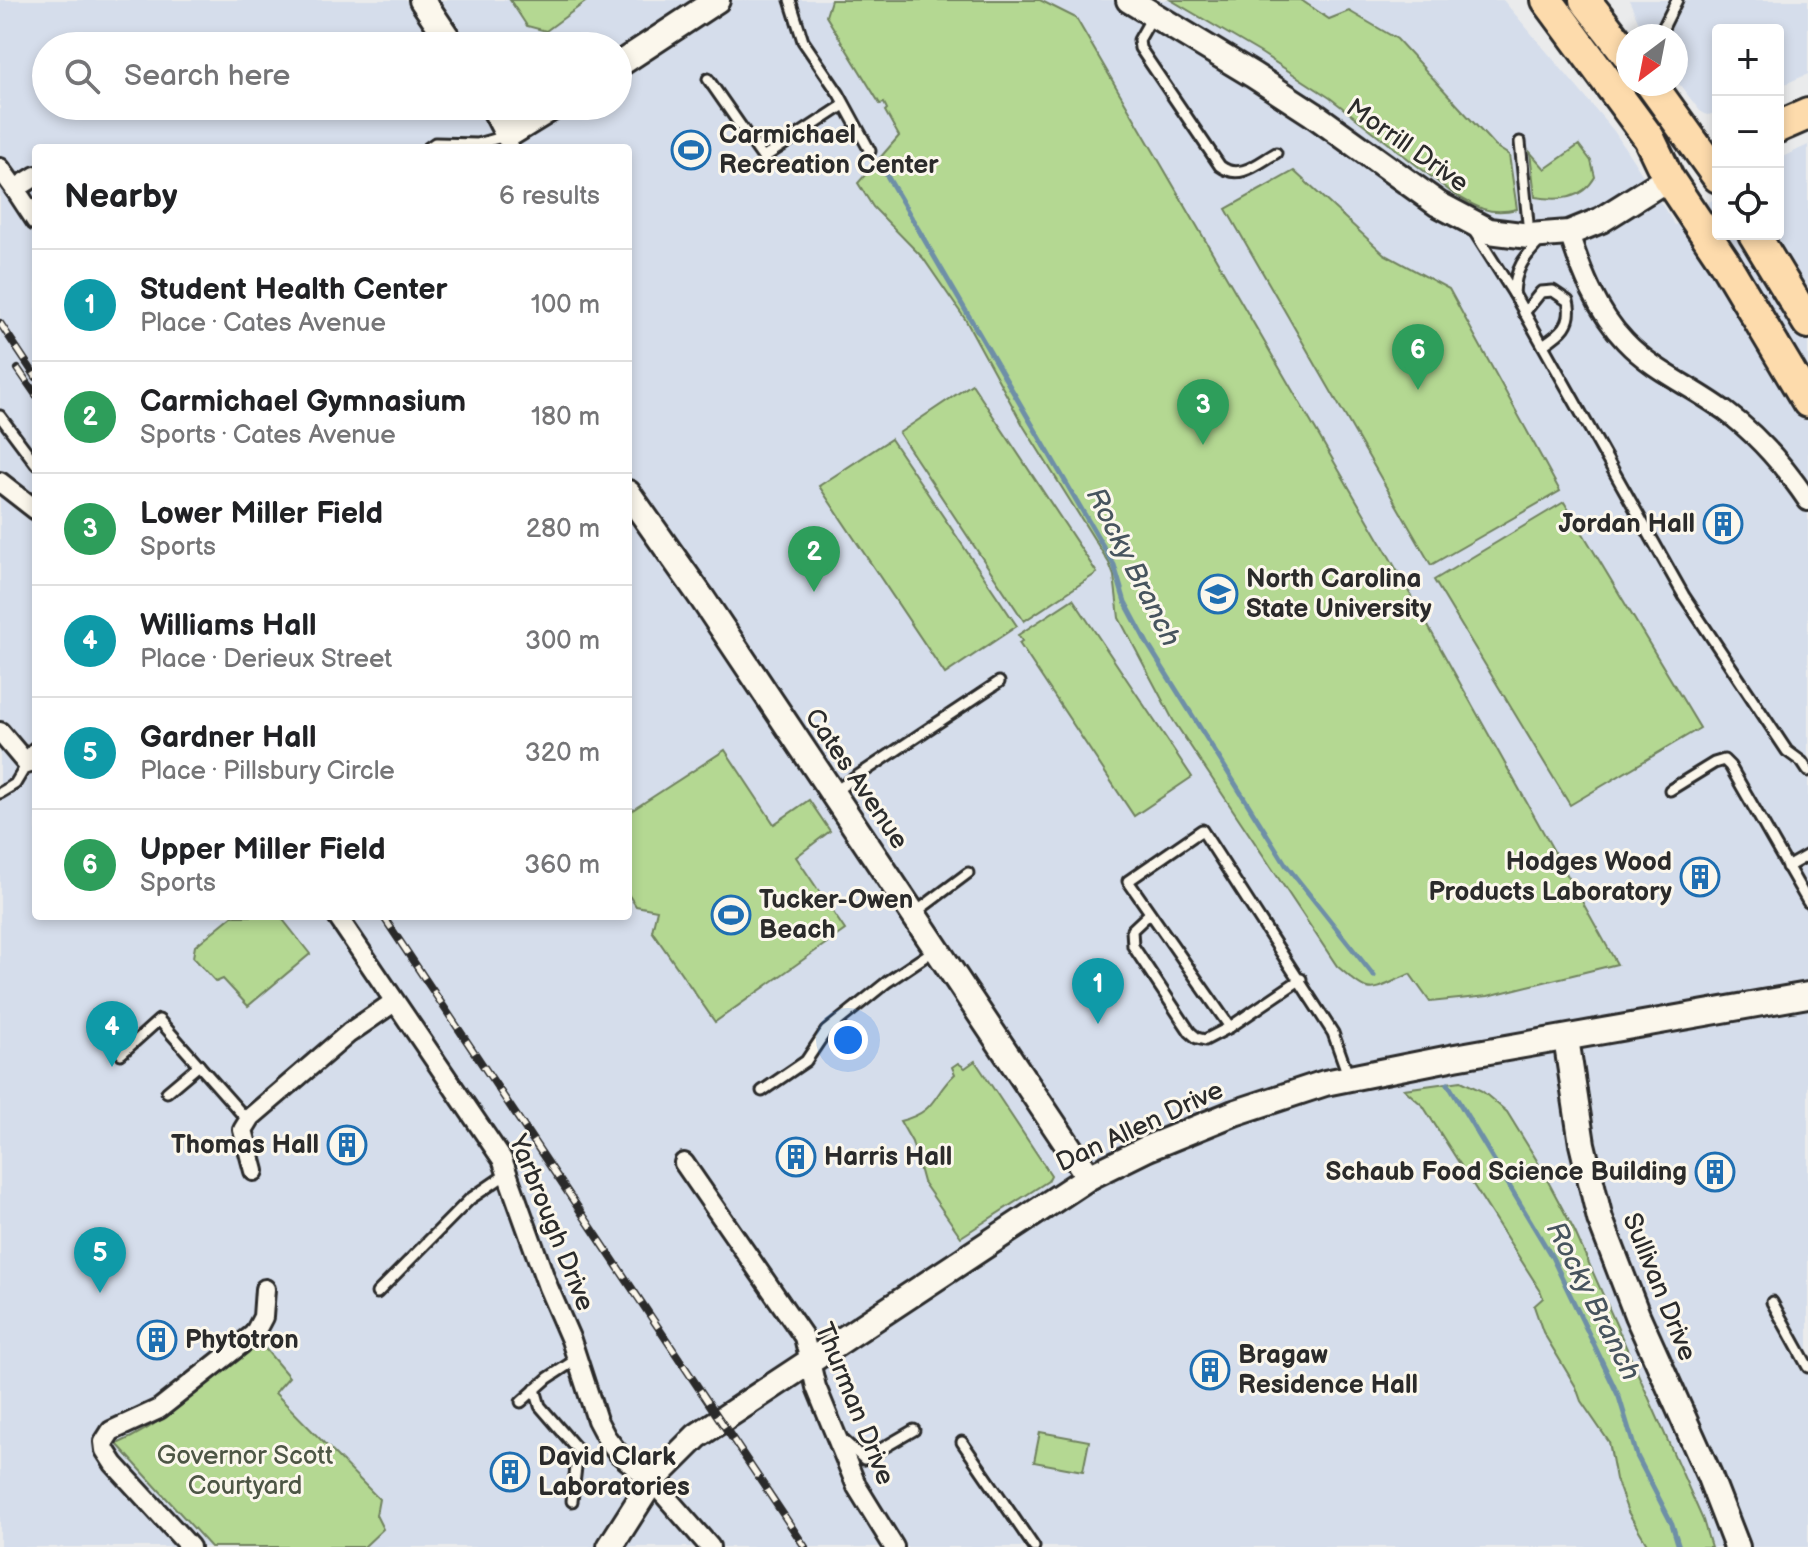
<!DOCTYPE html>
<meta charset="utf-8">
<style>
:root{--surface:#fff;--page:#f2f2f2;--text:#202124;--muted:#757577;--line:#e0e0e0;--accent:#1a73e8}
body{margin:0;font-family:"Balsamiq Sans",sans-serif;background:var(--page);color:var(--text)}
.controls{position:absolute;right:24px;top:24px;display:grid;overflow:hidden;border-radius:8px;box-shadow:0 4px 12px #0003}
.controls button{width:72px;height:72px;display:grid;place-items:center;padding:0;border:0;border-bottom:2px solid var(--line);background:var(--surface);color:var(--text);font:40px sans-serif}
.compass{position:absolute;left:1616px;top:24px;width:72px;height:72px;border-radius:50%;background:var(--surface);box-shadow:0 4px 12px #0003;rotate:212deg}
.you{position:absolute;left:848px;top:1040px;width:28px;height:28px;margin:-20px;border:6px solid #fff;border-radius:50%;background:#1a73e8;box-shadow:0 0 0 12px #1a73e833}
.badge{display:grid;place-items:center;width:52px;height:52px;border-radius:50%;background:var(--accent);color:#fff;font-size:26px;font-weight:700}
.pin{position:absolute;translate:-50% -66px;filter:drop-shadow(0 2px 4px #0008)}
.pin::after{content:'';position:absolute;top:42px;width:28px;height:24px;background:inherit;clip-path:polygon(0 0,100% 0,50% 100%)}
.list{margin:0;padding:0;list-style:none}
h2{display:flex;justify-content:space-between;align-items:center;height:104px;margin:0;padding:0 32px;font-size:34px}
h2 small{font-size:26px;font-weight:400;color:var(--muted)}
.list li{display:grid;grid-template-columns:52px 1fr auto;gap:24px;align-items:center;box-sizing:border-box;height:112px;padding:0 32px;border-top:2px solid var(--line)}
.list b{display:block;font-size:30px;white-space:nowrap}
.list p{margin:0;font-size:26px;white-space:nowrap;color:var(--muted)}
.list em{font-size:26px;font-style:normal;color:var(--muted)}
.icon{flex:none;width:44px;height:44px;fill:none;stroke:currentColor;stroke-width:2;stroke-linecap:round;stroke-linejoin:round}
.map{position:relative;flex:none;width:1808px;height:1547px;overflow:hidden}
.search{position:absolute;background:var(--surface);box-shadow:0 4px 12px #0003;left:32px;top:32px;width:600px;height:88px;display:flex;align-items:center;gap:20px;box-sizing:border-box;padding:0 28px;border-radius:44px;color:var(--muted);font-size:30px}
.panel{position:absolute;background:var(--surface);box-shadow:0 4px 12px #0003;left:32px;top:144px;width:600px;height:776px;border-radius:8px}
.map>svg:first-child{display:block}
</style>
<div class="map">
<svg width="1808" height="1547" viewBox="0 0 1808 1547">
<rect width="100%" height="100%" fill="#eaebec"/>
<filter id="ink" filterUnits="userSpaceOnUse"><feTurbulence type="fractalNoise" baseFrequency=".0125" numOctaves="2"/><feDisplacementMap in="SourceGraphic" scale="16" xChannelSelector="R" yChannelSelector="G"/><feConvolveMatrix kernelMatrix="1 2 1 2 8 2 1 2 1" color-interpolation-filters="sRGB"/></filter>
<g filter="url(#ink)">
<!-- built -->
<g fill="#d5ddeb" fill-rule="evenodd">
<path d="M0,0H1503L1614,131L1675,225L1718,196V234H1778V159L1808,145V1547H0ZM46,46H618V106H46ZM36,148H628V916H36Z"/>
<path d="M1629,0H1808V74L1778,87V30H1718V113L1707,115L1700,111L1676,80V36H1645Z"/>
</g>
<!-- green -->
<g fill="#b4d892" stroke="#70825e" stroke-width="2">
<path d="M510,0H588L546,31L527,26Z"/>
<path d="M831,0H1040L1076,18L1390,558L1617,964L1488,996L1430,1002L1410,974C1368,992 1374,998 1337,966L1173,720L1119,618L1114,576L1109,563L1024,427L965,319L923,258L873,207L858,183L899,136L885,111L887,109L884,103L880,104L826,16Z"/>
<path d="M1171,0H1301L1329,19L1349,11L1397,39L1495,146L1509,155L1517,209C1489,216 1475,207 1451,192L1330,98L1261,53Z"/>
<path d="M1579,145L1591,161L1595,177C1582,200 1558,201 1535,197L1530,152L1545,169Z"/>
<path d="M1294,171L1384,254L1449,289L1560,491L1431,565L1226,209Z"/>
<path d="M972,384L1097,573L1024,621L899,433Z"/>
<path d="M891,439L1017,626L945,674L819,486Z"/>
<path d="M1564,502L1700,728L1570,805L1434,580Z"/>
<path d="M1073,599L1192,777L1134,816L1019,643L1022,641L1018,635Z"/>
<path d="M725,750L774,824L809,800L830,831L796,857L845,930L715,1022L652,931L657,910L636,906L628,894V813Z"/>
<path d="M232,916H280L310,954L248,1006L223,979L216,982L193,957L195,946Z"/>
<path d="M975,1061L1051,1175L1048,1181L961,1237L923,1182L912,1142L900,1121C937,1112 932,1095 955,1074L952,1067L958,1063L965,1068Z"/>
<path d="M1461,1081L1482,1091L1507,1112L1536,1159L1575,1232L1703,1520L1711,1547H1649L1628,1512L1616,1479L1609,1442L1581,1401L1576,1387L1543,1332L1534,1306L1543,1298L1540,1290L1423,1106L1404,1089Z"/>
<path d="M257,1339L289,1377L275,1393L379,1499L376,1515L383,1529L364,1547H211L117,1444C172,1420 213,1378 257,1339Z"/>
<path d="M1040,1432L1089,1441L1083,1471L1034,1462Z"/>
</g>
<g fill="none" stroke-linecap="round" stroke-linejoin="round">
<!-- stream -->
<g stroke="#6e8fa7" stroke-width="5">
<path d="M879,162L1114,565L1125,602L1147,643L1286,865L1374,976"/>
<path d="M1448,1084L1552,1257L1619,1397L1637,1456L1672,1524L1679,1547"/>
</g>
<!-- service casing -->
<g stroke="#2b2b2b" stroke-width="15">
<g id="service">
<path d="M790,0L803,41L839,94L870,151"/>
<path d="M1152,17L1139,40L1140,48L1220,166C1240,181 1258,163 1276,153"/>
<path d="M1659,36L1677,0"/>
<path d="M708,79L763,158L844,105"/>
<path d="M1520,142L1529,233"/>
<path d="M428,148L435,143L477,144L506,136"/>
<path d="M1474,231L1514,294L1684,596L1787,751L1802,762L1808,771"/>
<path d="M1514,294C1515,269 1524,257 1542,239"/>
<path d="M1524,313L1541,292L1553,291L1568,301C1574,324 1561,333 1543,345"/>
<path d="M0,416L36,464"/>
<path d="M1670,790L1714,763L1724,760L1730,766L1808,902"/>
<path d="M0,793L15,784L27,764"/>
<path d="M832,793L999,682"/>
<path d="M1787,867L1808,855"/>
<path d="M916,912L968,873"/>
<path d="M1150,913L1132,930L1133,946L1190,1032L1197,1038L1205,1040L1230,1027"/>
<path d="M1301,979L1230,1027L1128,881L1202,830L1333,1033L1348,1075"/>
<path d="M121,1054L159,1020L242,1114L251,1117"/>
<path d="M762,1091L806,1061L826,1031L887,982L936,949"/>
<path d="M167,1092L199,1065"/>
<path d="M377,1293L470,1199L508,1173"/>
<path d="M1772,1302L1808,1367"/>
<path d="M535,1389L540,1406L578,1450L572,1501"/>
<path d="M521,1402L548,1378L577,1359"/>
<path d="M842,1439L864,1459L914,1430"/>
<path d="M962,1442L1034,1547"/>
</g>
</g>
<!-- minor casing -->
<g stroke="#2b2b2b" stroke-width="24">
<g id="minor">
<path d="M0,168L15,189"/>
<path d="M36,176L15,189L36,221"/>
<path d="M1569,233C1581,271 1597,312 1625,341C1653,371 1693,387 1725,411C1759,436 1785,467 1808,501"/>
<path d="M0,482L36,510"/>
<path d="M0,732L27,764L36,752"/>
<path d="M337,916L502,1159L548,1287L571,1340L597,1420L606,1437L619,1454L652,1481L710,1547"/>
<path d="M684,1163L804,1337L816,1387L857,1487L894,1547"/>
<path d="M254,1171L243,1130L251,1117L349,1033L394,1002"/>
<path d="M190,1547L114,1464L105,1450L104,1442L111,1431L159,1409L254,1334L263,1317L265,1289"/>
</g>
</g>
<!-- tertiary casing -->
<g stroke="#2b2b2b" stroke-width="30">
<g id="tertiary">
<path d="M422,0L453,46"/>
<path d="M1129,0L1253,75L1313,114L1438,204L1489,231L1529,236L1569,233L1601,220L1668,178"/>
<path d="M618,65L717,0"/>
<path d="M493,106L508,135"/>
<path d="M508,135L555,106"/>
<path d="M628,493L702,598L1089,1177"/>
<path d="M1566,1038L1582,1144L1600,1219L1637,1315L1709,1475L1737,1547"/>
<path d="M610,1547L652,1481L697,1436L1089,1177L1148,1148L1234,1113L1325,1083L1455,1057L1808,995"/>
</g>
</g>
<!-- primary casing -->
<g stroke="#2b2b2b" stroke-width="36">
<g id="primary">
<path d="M1547,0L1649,138L1668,178L1725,263L1808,402"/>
<path d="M1585,0L1628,55"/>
<path d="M1651,84L1718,177"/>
<path d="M1778,127L1808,114"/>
<path d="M1754,234L1808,323"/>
</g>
</g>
<!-- service -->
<use href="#service" stroke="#fbf7ec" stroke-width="9"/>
<!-- minor -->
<use href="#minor" stroke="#fbf7ec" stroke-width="18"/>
<!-- tertiary -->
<use href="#tertiary" stroke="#fbf7ec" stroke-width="24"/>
<!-- primary -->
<use href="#primary" stroke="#fddbac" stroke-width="30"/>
<!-- rail casing -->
<g stroke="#2b2b2b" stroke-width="8">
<g id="rail">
<path d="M0,323L36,377"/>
<path d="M18,369L36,395"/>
<path d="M383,916L805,1547"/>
</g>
</g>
<!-- rail -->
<use href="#rail" stroke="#fbf7ec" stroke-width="5" stroke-dasharray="15" stroke-linecap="butt"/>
</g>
</g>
<!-- icons -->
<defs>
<g id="stadium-ring" transform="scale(2)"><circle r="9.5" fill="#fbf7ec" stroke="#1f6fb2" stroke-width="1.5"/><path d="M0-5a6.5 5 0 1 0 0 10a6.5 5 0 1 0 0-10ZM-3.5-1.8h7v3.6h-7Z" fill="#1f6fb2"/></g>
<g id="building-ring" transform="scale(2)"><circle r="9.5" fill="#fbf7ec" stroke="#1f6fb2" stroke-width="1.5"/><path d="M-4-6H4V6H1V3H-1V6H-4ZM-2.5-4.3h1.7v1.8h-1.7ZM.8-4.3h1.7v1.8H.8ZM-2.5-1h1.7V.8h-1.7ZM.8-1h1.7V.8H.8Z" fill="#1f6fb2"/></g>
<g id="university-ring" transform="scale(2)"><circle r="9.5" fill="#fbf7ec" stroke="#1f6fb2" stroke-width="1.5"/><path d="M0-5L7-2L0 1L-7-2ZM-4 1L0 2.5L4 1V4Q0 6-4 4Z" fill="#1f6fb2"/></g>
</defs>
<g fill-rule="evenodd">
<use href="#stadium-ring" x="691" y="150"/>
<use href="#building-ring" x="1723" y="524"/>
<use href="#university-ring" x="1218" y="594"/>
<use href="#building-ring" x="1700" y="877"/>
<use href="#stadium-ring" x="731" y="915"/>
<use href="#building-ring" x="347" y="1145"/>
<use href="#building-ring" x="796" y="1157"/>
<use href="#building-ring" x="1715" y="1172"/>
<use href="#building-ring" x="157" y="1340"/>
<use href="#building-ring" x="1210" y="1370"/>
<use href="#building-ring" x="510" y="1472"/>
</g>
<g text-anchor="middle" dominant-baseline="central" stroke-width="6" stroke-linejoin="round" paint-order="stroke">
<!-- poi labels -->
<g font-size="26" font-weight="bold" fill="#2b2b2b" stroke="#fbf7ec" text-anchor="start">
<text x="719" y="135">Carmichael<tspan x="719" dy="30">Recreation Center</tspan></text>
<text x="1695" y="524" text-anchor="end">Jordan Hall</text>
<text x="1246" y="579">North Carolina<tspan x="1246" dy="30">State University</tspan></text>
<text x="1672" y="862" text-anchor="end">Hodges Wood<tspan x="1672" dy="30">Products Laboratory</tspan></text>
<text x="759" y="900">Tucker-Owen<tspan x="759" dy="30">Beach</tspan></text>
<text x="319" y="1145" text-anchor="end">Thomas Hall</text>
<text x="824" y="1157">Harris Hall</text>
<text x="1687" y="1172" text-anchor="end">Schaub Food Science Building</text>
<text x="185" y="1340">Phytotron</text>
<text x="1238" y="1355">Bragaw<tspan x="1238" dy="30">Residence Hall</tspan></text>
<text x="538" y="1457">David Clark<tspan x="538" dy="30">Laboratories</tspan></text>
</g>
<!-- street labels -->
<g font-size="26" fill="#2b2b2b" stroke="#fbf7ec">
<text transform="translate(1407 146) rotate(35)">Morrill Drive</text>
<text transform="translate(856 779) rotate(56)">Cates Avenue</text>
<text transform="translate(1140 1127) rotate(-25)">Dan Allen Drive</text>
<text transform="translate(551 1223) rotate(68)">Yarbrough Drive</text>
<text transform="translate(1659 1287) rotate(68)">Sullivan Drive</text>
<text transform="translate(854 1404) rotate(68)">Thurman Drive</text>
</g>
<!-- park labels -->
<g font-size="26" fill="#4d5645" stroke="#fbf7ec">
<text x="245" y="1456">Governor Scott<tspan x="245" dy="30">Courtyard</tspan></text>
</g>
<!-- water labels -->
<g font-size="28" font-style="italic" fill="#47545e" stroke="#fbf7ec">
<text transform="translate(1133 567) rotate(63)">Rocky Branch</text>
<text transform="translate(1593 1301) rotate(63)">Rocky Branch</text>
</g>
</g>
</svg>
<div class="controls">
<button>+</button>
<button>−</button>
<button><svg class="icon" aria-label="locate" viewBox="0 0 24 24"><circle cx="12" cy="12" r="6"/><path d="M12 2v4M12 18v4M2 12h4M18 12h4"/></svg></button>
</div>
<svg class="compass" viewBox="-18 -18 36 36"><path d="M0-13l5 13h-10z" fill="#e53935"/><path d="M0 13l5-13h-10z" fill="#757577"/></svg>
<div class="you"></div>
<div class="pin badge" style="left:1098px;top:1024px;background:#0f9aa8">1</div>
<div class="pin badge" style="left:814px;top:592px;background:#2e9e5b">2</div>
<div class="pin badge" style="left:1203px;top:445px;background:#2e9e5b">3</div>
<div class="pin badge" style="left:112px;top:1067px;background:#0f9aa8">4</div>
<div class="pin badge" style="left:100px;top:1293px;background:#0f9aa8">5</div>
<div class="pin badge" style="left:1418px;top:390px;background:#2e9e5b">6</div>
<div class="search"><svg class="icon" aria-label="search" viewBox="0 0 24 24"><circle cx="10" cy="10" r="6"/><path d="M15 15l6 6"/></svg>Search here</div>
<section class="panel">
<h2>Nearby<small>6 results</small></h2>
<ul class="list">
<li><span class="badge" style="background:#0f9aa8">1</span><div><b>Student Health Center</b><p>Place · Cates Avenue</p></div><em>100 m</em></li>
<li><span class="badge" style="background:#2e9e5b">2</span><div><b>Carmichael Gymnasium</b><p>Sports · Cates Avenue</p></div><em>180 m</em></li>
<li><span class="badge" style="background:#2e9e5b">3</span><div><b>Lower Miller Field</b><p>Sports</p></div><em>280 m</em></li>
<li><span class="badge" style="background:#0f9aa8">4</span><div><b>Williams Hall</b><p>Place · Derieux Street</p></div><em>300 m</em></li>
<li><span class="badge" style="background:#0f9aa8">5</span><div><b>Gardner Hall</b><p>Place · Pillsbury Circle</p></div><em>320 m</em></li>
<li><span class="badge" style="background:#2e9e5b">6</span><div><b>Upper Miller Field</b><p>Sports</p></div><em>360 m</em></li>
</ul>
</section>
</div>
